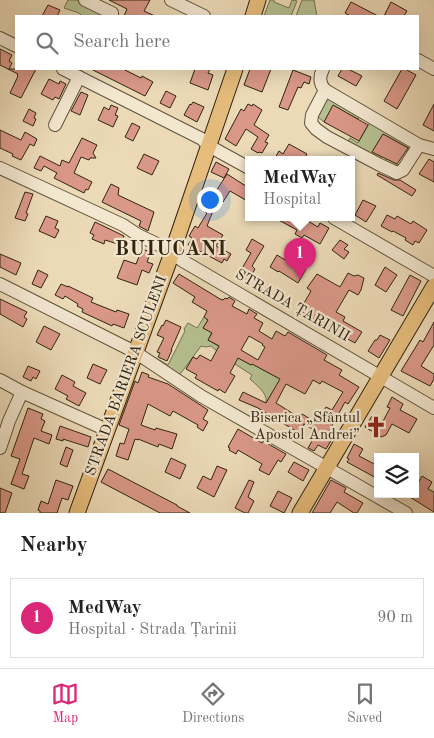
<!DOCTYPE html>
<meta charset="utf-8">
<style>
:root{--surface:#fff;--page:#f2f2f2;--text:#222;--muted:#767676;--line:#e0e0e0;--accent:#db2777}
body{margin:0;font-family:"Old Standard TT",serif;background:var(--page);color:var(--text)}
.controls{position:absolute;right:15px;bottom:15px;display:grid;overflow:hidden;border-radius:0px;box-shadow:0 5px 20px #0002}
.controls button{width:45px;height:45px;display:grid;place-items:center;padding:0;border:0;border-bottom:1px solid var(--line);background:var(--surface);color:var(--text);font:25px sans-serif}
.you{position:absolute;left:209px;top:199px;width:18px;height:18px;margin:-12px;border:4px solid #fff;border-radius:50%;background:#1a73e8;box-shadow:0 0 0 8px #1a73e833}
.badge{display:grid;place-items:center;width:32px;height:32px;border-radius:50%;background:var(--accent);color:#fff;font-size:16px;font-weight:700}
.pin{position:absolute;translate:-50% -41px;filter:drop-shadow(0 1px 2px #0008)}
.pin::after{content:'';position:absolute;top:26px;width:18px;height:15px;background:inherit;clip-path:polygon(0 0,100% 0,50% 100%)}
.popup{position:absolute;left:245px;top:156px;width:110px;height:65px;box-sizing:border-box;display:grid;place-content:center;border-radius:0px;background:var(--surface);filter:drop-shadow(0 1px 4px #0005);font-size:16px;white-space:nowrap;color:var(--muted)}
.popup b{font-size:19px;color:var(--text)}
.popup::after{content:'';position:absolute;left:50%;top:100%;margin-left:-10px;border:10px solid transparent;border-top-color:var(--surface)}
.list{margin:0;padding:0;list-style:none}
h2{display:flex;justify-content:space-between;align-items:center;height:65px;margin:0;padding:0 20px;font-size:21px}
h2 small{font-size:16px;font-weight:400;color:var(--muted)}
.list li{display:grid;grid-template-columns:32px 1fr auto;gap:15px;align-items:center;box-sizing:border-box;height:80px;margin:0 10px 10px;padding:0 10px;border:1px solid var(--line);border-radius:0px}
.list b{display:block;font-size:19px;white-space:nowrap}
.list p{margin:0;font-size:16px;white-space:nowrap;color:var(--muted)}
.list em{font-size:16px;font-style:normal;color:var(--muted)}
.icon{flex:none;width:28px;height:28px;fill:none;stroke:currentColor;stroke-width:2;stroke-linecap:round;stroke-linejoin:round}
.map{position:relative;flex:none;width:434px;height:513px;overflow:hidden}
.search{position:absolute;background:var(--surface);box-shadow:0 5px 20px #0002;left:15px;right:15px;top:15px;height:55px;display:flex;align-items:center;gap:12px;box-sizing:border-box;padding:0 18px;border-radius:0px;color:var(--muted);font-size:19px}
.sheet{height:155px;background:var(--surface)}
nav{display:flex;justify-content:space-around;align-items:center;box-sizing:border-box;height:70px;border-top:1px solid var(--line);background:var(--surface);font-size:14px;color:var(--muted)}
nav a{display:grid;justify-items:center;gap:2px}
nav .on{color:var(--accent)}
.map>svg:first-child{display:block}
</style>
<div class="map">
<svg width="434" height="513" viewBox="0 0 434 513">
<rect width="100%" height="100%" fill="#ecdab7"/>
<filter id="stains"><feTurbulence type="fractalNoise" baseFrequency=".004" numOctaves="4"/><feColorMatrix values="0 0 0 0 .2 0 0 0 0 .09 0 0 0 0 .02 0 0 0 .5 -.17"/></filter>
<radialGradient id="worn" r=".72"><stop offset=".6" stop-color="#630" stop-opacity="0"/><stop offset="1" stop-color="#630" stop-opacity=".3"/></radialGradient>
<!-- green -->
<g fill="#b6c090" stroke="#737251">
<path d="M68,0H77L104,13L107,16H82L79,13L64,8Z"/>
<path d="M270,0H274V2L289,8L292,0L297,1L291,16H264Z"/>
<path d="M302,0H314L317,16H296Z"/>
<path d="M328,94L413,143L401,168L383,164L386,158L400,166L409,148L383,134L373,151L382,156L378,162L347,144L350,138L358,143L370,122L360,116L358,119L334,106L324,122L318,117Z"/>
<path d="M204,317L208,320L203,328L212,332L208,340L251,365L254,360L258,367L278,378H283C273,390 262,407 258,423L257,422V420C260,415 265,408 266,402C268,393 255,384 250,379L252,375L227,359L211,346L206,347L201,346L181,373L179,374L149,354L168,365L185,331L184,329L188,323L197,328Z"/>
</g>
<!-- building -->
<g fill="#da9888" stroke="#302412" fill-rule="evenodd">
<path d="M109,0H150L144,11L155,16H124L127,9Z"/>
<path d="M351,2L378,16H350L345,13Z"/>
<path d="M391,2L407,11L404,16H384Z"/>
<path d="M48,5L60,10L57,16H42Z"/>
<path d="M0,49L12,55L9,61L12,63L9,69H36L21,98L10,93L18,76L17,75L18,74L0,65Z"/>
<path d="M91,69H123L141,78L142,76L153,82L145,96Z"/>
<path d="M195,69H210L208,73L213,75L208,90L190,83Z"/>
<path d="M250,69H271L262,92L244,85Z"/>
<path d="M342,69H348L362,76L356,86L338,76Z"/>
<path d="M402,69H405L416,75L397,109L384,101Z"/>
<path d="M293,70L311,77L309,84L304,82L301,88L298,87L288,110L279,107Z"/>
<path d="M49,79L59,84L60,81L66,84L59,99L55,97L53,100L41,94Z"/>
<path d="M166,91L176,96L170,108L160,103Z"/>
<path d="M81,92L88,95L80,115L71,111Z"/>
<path d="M193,102L204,107L197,122L184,115L190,104L191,105Z"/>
<path d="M248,104L252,106L253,104L262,110L254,125L269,135L265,142L268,143L262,153L259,152L258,153L251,149L258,137L246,129L236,146L225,139L241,109L244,111Z"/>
<path d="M434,104V131L423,125Z"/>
<path d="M111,105L118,108L115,115L118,116L113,127L98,120L104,107L109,110Z"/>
<path d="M333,105L368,125L359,141L324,122Z"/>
<path d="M29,109L36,113L34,118L36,119L33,126L23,121Z"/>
<path d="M132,123L140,127L133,141L125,137Z"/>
<path d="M0,130L21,140L25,132L37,139L34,146L30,144L21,160L12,156L13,154L0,148Z"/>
<path d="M383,134L408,148L397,164L372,152Z"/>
<path d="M82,138L97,145L93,153L96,158H90L89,160L81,157L74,173L92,182L88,190L86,189L84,193L54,178L57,173L44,166L41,171L34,168L40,156L60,166L62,160L69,163Z"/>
<path d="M289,144L307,154L303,160H274L279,151L283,154Z"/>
<path d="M144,154L159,161L152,175L137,168Z"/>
<path d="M429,159L434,162V182L419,174Z"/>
<path d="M216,162L229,169L224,178L211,172Z"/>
<path d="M378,173L394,180H400L416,190L412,196L377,175Z"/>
<path d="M227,174L249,188V202L230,191L223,202L213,196Z"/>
<path d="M111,184L119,188L118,195L154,212L148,231L139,226L141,221L102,202Z"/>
<path d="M25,192L33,194L26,213L28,214L25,221L15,218Z"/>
<path d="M204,199L216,203L207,226L223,235L216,246L231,254L227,261L224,259L222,263L188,245L192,238L189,236L195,226L198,228L207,213L205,212L206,208L201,206Z"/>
<path d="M363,200L376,206L366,222L355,215Z"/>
<path d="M387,215L395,219L397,216L411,224L413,221L427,230L419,243L415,241L413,245L405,240L406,238L393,231L392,232L381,226Z"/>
<path d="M46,216L58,221L55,228L59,230L55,238L39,231Z"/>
<path d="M275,218H303L318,227L320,223L329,228L320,244L304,235L302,238L295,234L297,230Z"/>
<path d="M95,222L124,236L121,245L105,240L104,244L92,239L94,235L90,233Z"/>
<path d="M252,239L264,246L252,266L255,269L248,280L241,276L243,271L241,270L251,253L246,250Z"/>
<path d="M340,240L348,245L344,249L349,252L344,259L332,250Z"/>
<path d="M142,249L151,252L147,262L153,264L149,273L142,270L137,285L117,278L124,260L136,264Z"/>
<path d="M0,254L21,263L16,275L0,267Z"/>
<path d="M277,255L295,266L296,263L306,269L298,283L279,271L278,272L270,267Z"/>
<path d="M385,267L397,275L386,292L375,285Z"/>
<path d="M38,270L48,275L41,288L32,284Z"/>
<path d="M348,273L354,276L358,275L364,278L361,290L358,295L349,290L336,312L345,317L343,321L362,332L355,343L328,328L300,310L311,291L307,288L317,274L340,287Z"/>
<path d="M179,274L220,299L223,300L225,298L227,299L229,297L235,301L232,306L247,314L249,309L257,314L254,318L263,323L259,331L272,339L276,331L285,336L288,332L327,355L324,360L342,370L339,375L359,387L348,404L345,402L329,431L335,434L326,449L318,445L314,451L308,448L317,432L304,424L299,433L258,408L239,400L243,392L266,403L280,379L252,364L251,365L238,358L230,373L235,376L225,393L219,389L218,391L195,378L197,375L186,369L193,357L197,359L200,355L211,361L219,346L208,340L212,333L203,328L208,320L204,317L207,311L192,302L195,297L173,283ZM249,336L263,344L262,345L265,347L258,360L241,350ZM313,380L320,384L322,381L343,392L332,410L326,407L317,423L302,414L300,418L276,403L286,384L305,394Z"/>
<path d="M410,275L421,281L403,316L391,310Z"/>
<path d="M61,284L68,287V286L93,298L91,302L116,312L117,310L129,314L124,328L113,324L112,326L82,312L83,309L77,306L78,304L65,296L63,299L55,295Z"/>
<path d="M0,299L27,312L24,317L27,319L23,327L0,314Z"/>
<path d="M166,320L181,327L171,350H172L167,361L158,357L160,353L157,352L164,338L157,335L162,325L163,326Z"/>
<path d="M434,322V345L421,366L434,374V379L430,386L401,371L420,340L423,342Z"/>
<path d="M44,326L60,334L51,350L36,342Z"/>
<path d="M380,335L390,340L379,358L368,351L375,340H377Z"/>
<path d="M93,364L107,370L100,384L87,378Z"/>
<path d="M28,366L40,371L36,379L33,377L31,381L23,377Z"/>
<path d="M142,372L149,375L148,377L168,384L208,410L203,419L208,422L203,431L197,427L198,425L173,411L170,416L148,404L141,425L155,430L156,428L177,434L172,449L159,444L158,447L138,439V440L135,439L128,460L116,456L120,443L124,444L129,429L119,425L135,381L138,383Z"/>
<path d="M62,375L75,382L73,386L86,393L79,406L66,399L68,396L55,389Z"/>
<path d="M392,397L403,404L400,410L417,419L409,433L392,424L386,435L381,437L365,427L372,416L382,423L390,408L387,407Z"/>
<path d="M28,408L43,414L41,419L45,421L41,431L52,435L49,444L34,438L22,474L29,476L24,489L11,484L20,459L11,456Z"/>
<path d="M60,426L91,437L88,447L63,439V441L56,439Z"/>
<path d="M238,429L262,443L263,441L286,454L281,462L278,460L269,475L259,470L262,464L238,450L236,454L229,450L230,448L228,447Z"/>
<path d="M354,444L363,449L359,456L378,466V479L347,462L349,459L347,458Z"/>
<path d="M66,447L73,450L67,467L60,464Z"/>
<path d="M171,458L186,465L180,479L165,472Z"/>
<path d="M294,462L309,470L303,481L288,472Z"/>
<path d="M217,466L227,470L214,497L197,488L203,476L211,480Z"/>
<path d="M108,469L177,505V506L190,513H160L101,482Z"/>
<path d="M422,476L432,482L428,489L434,492V512L405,494H415V488Z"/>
<path d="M56,480L73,486L68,500L62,498L57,513H40V511L38,510L41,501L48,504Z"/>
<path d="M249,480L254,482L248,497L254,501L248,513H245L235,508Z"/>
<path d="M331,480L346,488L344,492L363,503L357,513H354L337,502L330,513H312Z"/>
<path d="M0,488L12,493L5,513H0Z"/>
<path d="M278,491L292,498L284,513L270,506Z"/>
</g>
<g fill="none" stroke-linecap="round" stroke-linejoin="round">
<!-- minor casing -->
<g stroke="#5f523b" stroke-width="14">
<g id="minor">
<path d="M85,0L112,13V16"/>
<path d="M171,0L204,16"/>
<path d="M0,38L16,46"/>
<path d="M418,60L434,69"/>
<path d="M63,69L202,139L209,146L249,168"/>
<path d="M323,69C319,77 319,83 325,90L419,145L434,149"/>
<path d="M325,90L312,115L311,123L316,129L327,137L380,165L397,173L403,170L419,145"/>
<path d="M55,125L79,77"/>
<path d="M0,168L123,225L138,235L161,246L183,261L434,408"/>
<path d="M334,218L434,276"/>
<path d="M0,284L135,352L201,396L406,513"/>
<path d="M0,380L22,392L107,430"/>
<path d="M0,448L9,421L22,392"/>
</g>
</g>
<!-- major casing -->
<g stroke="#302412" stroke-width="17">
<g id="major">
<path d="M253,16L258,0"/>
<path d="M77,513L172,253L235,69"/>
<path d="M300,513L434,286"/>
</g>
</g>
<!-- minor -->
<use href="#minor" stroke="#f3e7d0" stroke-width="12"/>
<!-- major -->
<use href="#major" stroke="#e6bd7c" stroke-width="15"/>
</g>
<!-- icons -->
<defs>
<g id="church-bare" transform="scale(1.725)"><path d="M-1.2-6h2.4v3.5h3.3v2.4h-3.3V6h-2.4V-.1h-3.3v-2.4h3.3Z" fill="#8f2418" stroke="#f3e7d0" stroke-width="2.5" paint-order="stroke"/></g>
</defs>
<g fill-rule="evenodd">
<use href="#church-bare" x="376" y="427"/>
</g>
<g text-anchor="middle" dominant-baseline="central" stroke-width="4.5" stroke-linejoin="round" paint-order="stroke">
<!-- street labels -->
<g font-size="15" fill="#302412" stroke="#f3e7d0">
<text transform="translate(292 306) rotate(30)">STRADA ȚARINII</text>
<text transform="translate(127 376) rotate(-70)">STRADA BARIERA SCULENI</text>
</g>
<!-- poi labels -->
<g font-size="15" fill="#302412" stroke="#f3e7d0" text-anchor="end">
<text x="360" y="418">Biserica „Sfântul<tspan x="360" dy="17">Apostol Andrei”</tspan></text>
</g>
<!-- district labels -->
<g font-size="20" font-weight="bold" letter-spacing="1" fill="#302412" stroke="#f3e7d0">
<text x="171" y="250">BUIUCANI</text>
</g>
</g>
<rect width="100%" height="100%" filter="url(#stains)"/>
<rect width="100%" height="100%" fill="url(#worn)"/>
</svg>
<div class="controls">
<button><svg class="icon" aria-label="layers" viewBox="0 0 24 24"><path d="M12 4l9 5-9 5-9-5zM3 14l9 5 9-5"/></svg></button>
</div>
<div class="you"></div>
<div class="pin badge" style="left:300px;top:279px">1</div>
<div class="popup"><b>MedWay</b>Hospital</div>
<div class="search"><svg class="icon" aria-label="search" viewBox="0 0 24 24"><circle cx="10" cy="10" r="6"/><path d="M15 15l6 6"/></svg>Search here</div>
</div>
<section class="sheet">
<h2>Nearby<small></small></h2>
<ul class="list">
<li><span class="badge">1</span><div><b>MedWay</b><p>Hospital · Strada Țarinii</p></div><em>90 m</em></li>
</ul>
</section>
<nav>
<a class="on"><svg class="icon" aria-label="map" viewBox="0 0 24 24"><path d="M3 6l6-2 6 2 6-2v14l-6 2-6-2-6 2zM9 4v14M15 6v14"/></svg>Map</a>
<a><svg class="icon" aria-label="directions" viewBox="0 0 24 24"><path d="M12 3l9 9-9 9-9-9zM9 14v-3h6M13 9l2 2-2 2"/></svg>Directions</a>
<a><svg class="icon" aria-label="saved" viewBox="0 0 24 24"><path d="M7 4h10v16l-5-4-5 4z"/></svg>Saved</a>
</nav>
